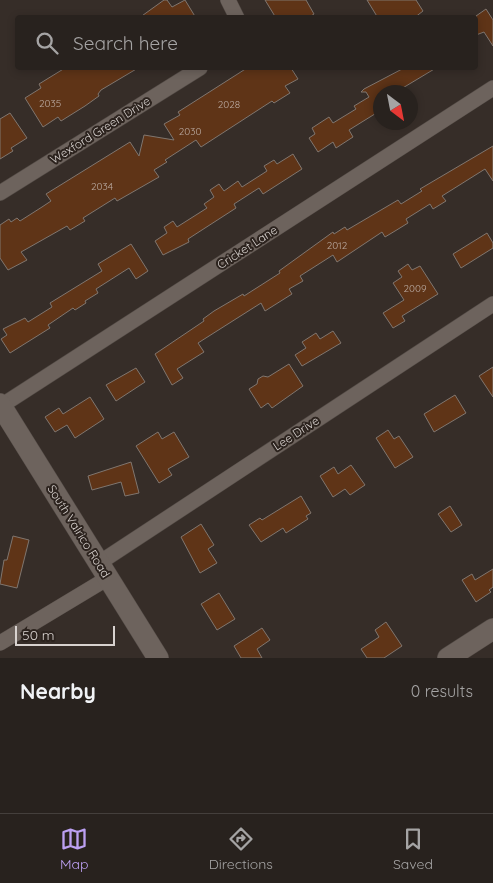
<!DOCTYPE html>
<style>
:root{--surface:#28221e;--page:#342f2b;--text:#f1f3f6;--muted:#a5a4a4;--line:#443f3c;--accent:#bca0f2}
body{margin:0;font-family:Quicksand,sans-serif;background:var(--page);color:var(--text)}
.compass{position:absolute;left:373px;top:85px;width:45px;height:45px;border-radius:50%;background:var(--surface);box-shadow:0 2px 8px #0003;rotate:148deg}
.scale{position:absolute;left:15px;bottom:12px;width:100px;box-sizing:border-box;padding-left:5px;border:2px solid #d8d2cf;border-top:0;font-size:14px;line-height:18px;white-space:nowrap;color:#d8d2cf;-webkit-text-stroke:4px #2c231e;paint-order:stroke}
.list{margin:0;padding:0;list-style:none}
h2{display:flex;justify-content:space-between;align-items:center;height:65px;margin:0;padding:0 20px;font-size:21px}
h2 small{font-size:16px;font-weight:400;color:var(--muted)}
.icon{flex:none;width:28px;height:28px;fill:none;stroke:currentColor;stroke-width:2;stroke-linecap:round;stroke-linejoin:round}
.map{position:relative;flex:none;width:493px;height:658px;overflow:hidden}
.search{position:absolute;background:var(--surface);box-shadow:0 2px 8px #0003;left:15px;right:15px;top:15px;height:55px;display:flex;align-items:center;gap:12px;box-sizing:border-box;padding:0 18px;border-radius:5px;color:var(--muted);font-size:19px}
.sheet{height:155px;background:var(--surface)}
nav{display:flex;justify-content:space-around;align-items:center;box-sizing:border-box;height:70px;border-top:1px solid var(--line);background:var(--surface);font-size:14px;color:var(--muted)}
nav a{display:grid;justify-items:center;gap:2px}
nav .on{color:var(--accent)}
.map>svg:first-child{display:block}
</style>
<div class="map">
<svg width="493" height="658" viewBox="0 0 493 658">
<rect width="100%" height="100%" fill="#362d28"/>
<!-- building -->
<g fill="#5f3417" stroke="#80766f">
<path d="M164,0H167L172,7L185,0L196,18H139Z"/>
<path d="M265,0H306L314,14L308,18H276Z"/>
<path d="M367,0H416L423,11L414,18H378Z"/>
<path d="M486,9L493,20V46L484,32L476,35V16Z"/>
<path d="M65,68H138L101,90L98,94L99,96L85,106L61,121L58,117L43,127L25,98L41,88L39,84Z"/>
<path d="M247,68H291L298,79L285,86L290,93L274,103L272,101L201,147L196,140L165,160L167,162L154,170L159,177L117,201L115,198L83,218L85,221L70,230L67,226L21,252L27,260L8,270L0,258V225L9,219L11,222L17,218L20,221L42,207L51,201L46,194L130,142L139,156L144,135L174,140L164,124L180,115L178,112Z"/>
<path d="M404,68H436L396,92H380V115L378,112L349,130L353,137L336,148L333,142L318,152L309,138L315,134L312,128L329,117L333,123L356,109L354,106L369,97L366,92H361L364,89Z"/>
<path d="M10,113L27,138L11,148L13,151L0,159V119Z"/>
<path d="M493,146V181L485,169L442,196L446,201L433,209L430,204L406,219L408,223L395,231L385,237L382,232L337,262L333,255L300,276L303,281L289,289L292,294L265,311L261,303L198,343L204,352L177,369L183,378L172,385L155,354L204,321L203,319L214,311L243,294L244,296L280,273L279,271L333,232L334,234L345,227L347,230L398,200L401,204L422,191L420,189Z"/>
<path d="M293,154L302,169L263,194L259,188L234,204L236,208L188,239L189,242L163,255L155,241L167,233L164,227L173,221L177,227L207,208L204,204L214,197L210,190L219,184L224,191L238,181L242,187L267,171L264,166L274,160L277,164Z"/>
<path d="M487,233L493,243V248L461,268L453,254Z"/>
<path d="M131,244L148,271L136,279L129,268L96,289L98,293L85,301L86,303L75,310L73,308L48,325L50,328L10,353L1,339L7,335L3,329L25,318L28,322L52,307L50,303L102,271L98,264Z"/>
<path d="M408,264L412,270L420,266L438,294L402,316L405,321L393,328L383,313L404,300L393,283L402,277L398,271Z"/>
<path d="M333,331L341,343L302,366L295,355L306,348L302,342L316,333L320,339Z"/>
<path d="M289,364L303,386L272,408L268,403L261,408L249,389L257,384L258,379L263,376L268,377Z"/>
<path d="M493,367V397L479,376Z"/>
<path d="M136,368L145,382L116,401L106,385Z"/>
<path d="M455,395L466,413L434,432L424,414Z"/>
<path d="M90,397L104,419L75,438L67,425L55,432L45,417L59,408L63,414Z"/>
<path d="M388,430L394,439L399,436L413,457L395,468L376,438Z"/>
<path d="M158,432L162,439L174,432L189,457L168,469L172,475L159,483L136,446Z"/>
<path d="M131,462L139,493L125,496L121,482L92,490L88,476Z"/>
<path d="M351,465L365,485L350,495L345,489L333,497L320,476L334,467L338,474Z"/>
<path d="M301,496L311,513L306,516L308,519L286,533L283,528L261,542L249,525L260,518L262,520Z"/>
<path d="M450,506L462,525L451,532L438,514Z"/>
<path d="M201,524L214,545L208,549L217,563L200,573L181,537Z"/>
<path d="M13,536L29,540L17,588L0,584L4,560H7Z"/>
<path d="M493,569V587L489,590L491,592L476,602L462,580L472,574L475,580Z"/>
<path d="M219,593L235,619L217,630L201,604Z"/>
<path d="M386,622L402,646L384,658H367L361,649L379,637L375,630Z"/>
<path d="M262,628L270,640L257,649L262,658H241L234,646Z"/>
</g>
<g fill="none" stroke-linecap="round" stroke-linejoin="round">
<!-- street casing -->
<g stroke="#524a45" stroke-width="16">
<g id="street">
<path d="M228,0L237,18"/>
<path d="M0,193L200,68"/>
<path d="M1,406L493,88"/>
<path d="M99,563L493,304"/>
<path d="M0,643L108,578"/>
</g>
</g>
<!-- secondary casing -->
<g stroke="#524a45" stroke-width="22">
<g id="secondary">
<path d="M0,404L158,658"/>
<path d="M448,658L493,629"/>
</g>
</g>
<!-- street -->
<use href="#street" stroke="#6d635d" stroke-width="15"/>
<!-- secondary -->
<use href="#secondary" stroke="#6d635d" stroke-width="21"/>
</g>
<g text-anchor="middle" dominant-baseline="central" stroke-width="4" stroke-linejoin="round" paint-order="stroke">
<!-- number labels -->
<g font-size="10" fill="#baaaa1">
<text x="50" y="103">2035</text>
<text x="229" y="104">2028</text>
<text x="190" y="131">2030</text>
<text x="102" y="186">2034</text>
<text x="337" y="245">2012</text>
<text x="415" y="288">2009</text>
</g>
<!-- street labels -->
<g font-size="12" fill="#d8d2cf" stroke="#2c231e">
<text transform="translate(100 130) rotate(-32)">Wexford Green Drive</text>
<text transform="translate(247 247) rotate(-33)">Cricket Lane</text>
<text transform="translate(296 433) rotate(-33)">Lee Drive</text>
<text transform="translate(79 531) rotate(58)">South Valrico Road</text>
</g>
</g>
</svg>
<svg class="compass" viewBox="-18 -18 36 36"><path d="M0-13l5 13h-10z" fill="#e53935"/><path d="M0 13l5-13h-10z" fill="#a5a4a4"/></svg>
<div class="scale">50 m</div>
<div class="search"><svg class="icon" aria-label="search" viewBox="0 0 24 24"><circle cx="10" cy="10" r="6"/><path d="M15 15l6 6"/></svg>Search here</div>
</div>
<section class="sheet">
<h2>Nearby<small>0 results</small></h2>
<ul class="list">
</ul>
</section>
<nav>
<a class="on"><svg class="icon" aria-label="map" viewBox="0 0 24 24"><path d="M3 6l6-2 6 2 6-2v14l-6 2-6-2-6 2zM9 4v14M15 6v14"/></svg>Map</a>
<a><svg class="icon" aria-label="directions" viewBox="0 0 24 24"><path d="M12 3l9 9-9 9-9-9zM9 14v-3h6M13 9l2 2-2 2"/></svg>Directions</a>
<a><svg class="icon" aria-label="saved" viewBox="0 0 24 24"><path d="M7 4h10v16l-5-4-5 4z"/></svg>Saved</a>
</nav>
